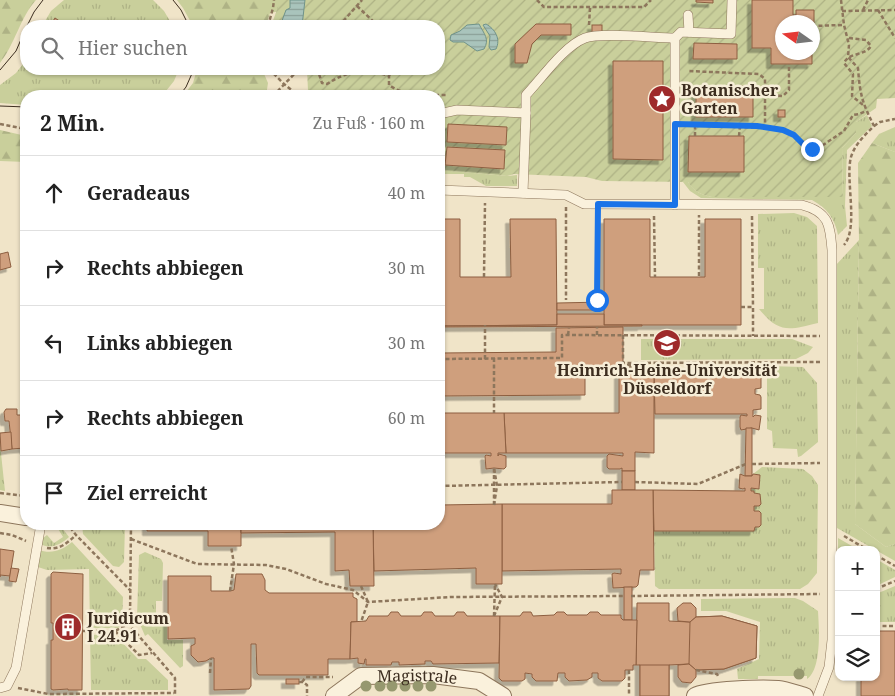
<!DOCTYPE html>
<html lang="de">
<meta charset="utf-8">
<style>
:root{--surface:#fff;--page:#f6f6f6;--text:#222;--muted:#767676;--line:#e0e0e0}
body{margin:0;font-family:"Noto Serif",serif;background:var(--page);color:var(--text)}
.controls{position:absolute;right:15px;bottom:15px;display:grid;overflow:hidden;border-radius:10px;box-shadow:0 1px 4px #0004}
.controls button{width:45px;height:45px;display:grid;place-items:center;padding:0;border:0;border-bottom:1px solid var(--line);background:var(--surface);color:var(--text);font:25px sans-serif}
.compass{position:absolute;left:775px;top:15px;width:45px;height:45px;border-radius:50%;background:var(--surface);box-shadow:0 1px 4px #0004;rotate:284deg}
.stop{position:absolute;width:15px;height:15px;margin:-11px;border:4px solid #1a73e8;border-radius:50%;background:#fff}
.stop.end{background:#1a73e8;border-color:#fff;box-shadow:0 1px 5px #0008}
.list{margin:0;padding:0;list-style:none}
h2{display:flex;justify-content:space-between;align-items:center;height:65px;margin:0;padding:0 20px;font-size:21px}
h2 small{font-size:16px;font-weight:400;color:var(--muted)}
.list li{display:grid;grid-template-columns:32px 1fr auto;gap:15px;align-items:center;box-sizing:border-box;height:75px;padding:0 20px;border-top:1px solid var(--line)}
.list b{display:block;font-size:19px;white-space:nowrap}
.list em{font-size:16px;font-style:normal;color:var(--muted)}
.icon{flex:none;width:28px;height:28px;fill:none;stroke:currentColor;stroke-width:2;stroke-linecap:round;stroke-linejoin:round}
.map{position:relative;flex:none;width:895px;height:696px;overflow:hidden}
.search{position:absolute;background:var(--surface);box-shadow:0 1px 4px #0004;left:20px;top:20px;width:425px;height:55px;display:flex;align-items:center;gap:12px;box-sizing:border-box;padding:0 18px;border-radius:20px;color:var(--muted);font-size:19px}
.panel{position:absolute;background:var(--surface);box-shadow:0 1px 4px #0004;left:20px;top:90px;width:425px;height:440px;border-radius:20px}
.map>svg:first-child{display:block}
</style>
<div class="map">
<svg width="895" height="696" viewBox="0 0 895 696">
<defs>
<pattern id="grass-tufts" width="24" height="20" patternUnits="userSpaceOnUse" patternTransform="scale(1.25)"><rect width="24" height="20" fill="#c9cf9b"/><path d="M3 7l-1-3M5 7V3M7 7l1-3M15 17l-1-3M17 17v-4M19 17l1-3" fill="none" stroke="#aeb285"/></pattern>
<pattern id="forest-firs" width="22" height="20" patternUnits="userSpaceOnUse" patternTransform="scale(1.25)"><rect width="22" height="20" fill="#c9cf9b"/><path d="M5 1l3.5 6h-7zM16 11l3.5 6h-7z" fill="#aeb285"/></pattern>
<pattern id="garden-furrows" width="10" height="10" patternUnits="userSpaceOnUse" patternTransform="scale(1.25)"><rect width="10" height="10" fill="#c9cf9b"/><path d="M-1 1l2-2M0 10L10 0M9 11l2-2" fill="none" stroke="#aeb285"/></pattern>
<pattern id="water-rules" width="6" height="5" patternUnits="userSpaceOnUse" patternTransform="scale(1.25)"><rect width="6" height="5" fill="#a9c4bc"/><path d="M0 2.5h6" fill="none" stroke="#8ba098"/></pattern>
<filter id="shadow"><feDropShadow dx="-4.5" dy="4.5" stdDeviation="0" flood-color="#0004"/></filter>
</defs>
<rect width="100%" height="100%" fill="#f0e4c8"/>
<!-- grass -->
<g fill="url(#grass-tufts)">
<path d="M64,0H153L164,11L173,26H42L51,11Z"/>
<path d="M26,60V69H179L174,81L162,96H26V105L0,103V85L16,73Z"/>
<path d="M867,115L872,126L847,150L845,206L847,226L838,235C835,219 827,208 812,200L701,198L690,191L683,182H688C694,191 701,195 712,197H843L842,148L856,133V122Z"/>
<path d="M895,127V152L872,143L879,134Z"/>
<path d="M439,170L507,176L517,175V186H486L470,177H464V174H439Z"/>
<path d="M794,213L807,217L817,226L818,323C789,330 779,334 759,309H764V268H758V214Z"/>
<path d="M859,240L855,524L886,547L895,544V561L837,528L836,265Z"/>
<path d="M641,339H792L813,347L808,353L796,359L641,360Z"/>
<path d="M767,366L803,367L817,383L818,442L801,456L798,457L797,449L773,448L772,431L767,429Z"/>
<path d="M0,444L5,491L0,490Z"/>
<path d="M762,467L803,469L812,476L818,485L817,573L808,584L800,589H659L655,586L654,531H754L755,527H759L761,525L754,511V506H759L760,504V494L754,493L753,491H751V488L759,489L760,487V475L753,474Z"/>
<path d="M82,524H125L124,562L119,567L113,566L83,534Z"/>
<path d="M57,527L62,528L69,537C60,545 49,551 38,542L47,535L54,543L63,537Z"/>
<path d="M838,538L859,550H839L838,604Z"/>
<path d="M72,542L123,597L122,623L118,628H90L89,569L47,570L35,566L38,550C52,554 61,551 72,542Z"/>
<path d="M145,552L161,559L163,563L162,601H156V615L167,616V640H183V666L180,668L148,634L145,636L137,617L139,555Z"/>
<path d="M876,559L895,570V577L876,586Z"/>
<path d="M895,586V622H876V594Z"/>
<path d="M795,598L803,601L818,611C819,627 822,669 807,679V676H758V679H738L737,669L759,659L760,622L726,611H701V599Z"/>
<path d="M112,634L111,638L114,640L117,637L138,659H146L168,680V690H91L90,635Z"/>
</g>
<!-- forest -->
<g fill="url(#forest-firs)">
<path d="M0,0H36C20,18 15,44 0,63Z"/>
<path d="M177,0H290L286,10L270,13L266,26H193L183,8Z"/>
<path d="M197,69H262L268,83L266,96H183L193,83Z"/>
<path d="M0,130L26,136V162L0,161Z"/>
<path d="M872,143L895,152V544L886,547L855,524L859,242L858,163Z"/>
</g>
<!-- garden -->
<path fill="url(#garden-furrows)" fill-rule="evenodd" d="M279,0H895V98L877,99L876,108L856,122V133L842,148L843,197H712C702,195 694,192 688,182L602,181L586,177L514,174L507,176L439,170V96H316L308,91L307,69H439V26H271L278,7ZM782,22H812V52H782Z"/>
<!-- water -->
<g fill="url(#water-rules)" stroke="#6f938a">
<path d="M290,0H305L302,26H280L286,10L290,8Z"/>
<path d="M479,24C484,34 490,39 484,49L477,51L464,42H453L450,40L451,35L460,31L467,25Z"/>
<path d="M486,24C495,29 501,39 496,49L491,50L489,47L490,36L483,25Z"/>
</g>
<!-- building -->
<g fill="#cf9f7d" stroke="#8d5f41" filter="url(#shadow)">
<path d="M696,0H713V3L696,2Z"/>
<path d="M752,0H793V15H796V10H814V23L782,22V52H812V64H771V48H752Z"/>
<path d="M55,18L61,22L58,26H50Z"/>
<path d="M536,24H571V35H541L532,44L527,63H515V44Z"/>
<rect x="592" y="25" width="10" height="8"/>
<path d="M694,43L737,44V59H693Z"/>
<path d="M613,61H663V160L613,159Z"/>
<path d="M753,86V117H696V87Z"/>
<rect x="778" y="110" width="7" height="7"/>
<path d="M448,124L507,127L506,145L447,142Z"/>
<path d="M689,136H744V172H688Z"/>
<path d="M447,147L505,150L504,169L445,165Z"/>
<path d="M439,219H460V277H511L510,219H556L557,325L439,326Z"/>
<path d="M604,219H650V277H705V219H741V325H604Z"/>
<path d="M8,252L11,267L0,270V254Z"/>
<path d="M604,302V310H557V303Z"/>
<path d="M557,314H604V325H642V326L439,327V326L557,325Z"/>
<path d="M623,327V370L585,371V395L439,396V353L556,352V328Z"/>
<path d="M754,373V376L761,378V388L755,389V394L760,395L761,397V409L753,410V417L755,415L761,416L759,430L752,428L741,430L740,427V417L741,415L747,416V414H655L654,374Z"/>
<path d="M619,374H654V453L635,452V471H622V468L620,469H609L607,467V456L609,454L623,456V453H506L504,413H619Z"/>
<path d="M6,409H17V415H21L25,419L26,425V451L24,448L12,449L9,421H5L4,412Z"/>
<path d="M439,413H504L506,453H498V456L499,454L506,456V467L504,469L494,468L486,469L485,456L486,455L491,456V453H439Z"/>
<path d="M746,428H752V476H745Z"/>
<path d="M11,432L12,449L1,451L0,433Z"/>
<rect x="622" y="471" width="13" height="19"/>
<path d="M740,474L745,476H752L753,474L760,475L759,489L751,488V491H754V493L760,494L761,504L759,506H754V511H759L761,513V525L759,527H755L754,531H654L653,490L745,491V488L743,489L739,488Z"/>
<path d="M612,490H653L654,570H640L638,585L636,587L613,588L612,574L614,573L621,574V569L502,571V504H612Z"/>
<path d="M502,504V584H476V568L374,571L373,524H439V505Z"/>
<path d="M147,524H241V546H208V531H147Z"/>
<path d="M241,524H373L374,586H350L349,570L335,571V532L241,533Z"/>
<path d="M0,549L14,551L10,576L0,575V577Z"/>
<path d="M11,568L19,569L16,582L9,581Z"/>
<path d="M53,572L83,574L82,690H68V689L53,690L51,689V640H53V623H51V574Z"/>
<path d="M236,574H262L265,580V590L269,593H353V597L357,599V622H351L350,659H328V675H259L257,673L256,644H251V686L249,689L214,690V658H211L206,661L198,662L191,655V646L195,644V638L168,639V576H211V591H230L234,590Z"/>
<rect x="624" y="587" width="8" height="33"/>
<path d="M637,603H669V621L690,622L696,617L722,616L757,626L756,658L724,669L696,670L689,664L669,665V696H640V665H636Z"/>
<path d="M683,603H691L696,608V617L690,622L678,621L677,608Z"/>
<path d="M391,612H398L401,616H421L424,612H432L435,616H454L457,612H464L467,616H500L499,663L433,664L431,661H425V664L399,665V662H392L391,665H366V659H365L364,664L358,663V658L350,659L351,622L366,621L369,616H388Z"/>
<path d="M523,612H531L533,616L554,615L557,612H564L567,615H587L590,612H598L601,615H621V618L623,620H637L636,665H633V670H625V678L622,681H602L598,678V673H592V677L587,680L569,681L565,677V673H558L557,681H536L532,677V674L525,673V679L522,681H502L499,678L500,616H520Z"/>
<path d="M722,616L757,626L756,658L724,669L696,670L689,664L690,622L696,617Z"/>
<path d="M876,631H895V696H861V677H876Z"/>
<path d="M689,664L696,670V677L691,683L682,682L678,677V665Z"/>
<rect x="640" y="665" width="29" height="31"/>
<rect x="286" y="679" width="13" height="5"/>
</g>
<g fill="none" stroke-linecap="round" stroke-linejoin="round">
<!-- lane casing -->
<g stroke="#8d765c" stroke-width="10">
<g id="lane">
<path d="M688,15L689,32"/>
<path d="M439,114L457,110L526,113V95C542,78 564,46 585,38C601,32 655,38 675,38"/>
<path d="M439,190L566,195L584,204L802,205C829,212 830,225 832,250V640L829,667L818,696"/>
<path d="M523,193L526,113"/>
<path d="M675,205V38L681,32L731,34L732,0"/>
<path d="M0,688L7,686L16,668L41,524"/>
</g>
</g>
<!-- street casing -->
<g stroke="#8d765c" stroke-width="18">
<g id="street">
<path d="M0,513L26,517"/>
<path id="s1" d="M334,696L361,676L433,675L479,681L503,696"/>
<path d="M695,696C707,689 763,688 778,689C787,690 797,694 805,696"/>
</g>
</g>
<!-- path -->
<g stroke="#8d765c" stroke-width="2.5" stroke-dasharray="4 2.5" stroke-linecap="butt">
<path d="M537,0L544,7H644L651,0"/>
<path d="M841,0L844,25L849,45L848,57L858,68C860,95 862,102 874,126C865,135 855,144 851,157C845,179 859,228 844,245"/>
<path d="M357,6L377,25L389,26"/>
<path d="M863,10L868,0"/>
<path d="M878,10L895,38"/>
<path d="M842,11L895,10"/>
<path d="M589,25L590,8"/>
<path d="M268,26L273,8L274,0"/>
<path d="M339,26L362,0"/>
<path d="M353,26L375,25"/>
<path d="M812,26L843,25"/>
<path d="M849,38L866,40L871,46C865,56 849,52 844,63L853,74L852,96L863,105"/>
<path d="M269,69L284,84L299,96"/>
<path d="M322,69L319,74L322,83L327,84C349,70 364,68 389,76"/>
<path d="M393,69L389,76V85C405,97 428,95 448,95"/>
<path d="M765,95L783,96L789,90V64"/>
<path d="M273,96L299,69"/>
<path d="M22,117L23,128"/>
<path d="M0,124L26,129"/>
<path d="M686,125L765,128V79L759,74L687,71"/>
<path d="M874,126L880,122L895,119"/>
<path d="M765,128L788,131L808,148L817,149L844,131L853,115L859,114L866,111"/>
<path d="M695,136V125"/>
<path d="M739,136L740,126"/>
<path d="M566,207V300"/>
<path d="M654,216L655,277"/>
<path d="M752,216L753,307"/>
<path d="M699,276V215"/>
<path d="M484,277L485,203"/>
<path d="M597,300L598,214"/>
<path d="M741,307H753V336"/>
<path d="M568,335L569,328"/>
<path d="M597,335V327"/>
<path d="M623,335V363L821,362"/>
<path d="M494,358V413"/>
<path d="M439,359L562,358V335L820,336"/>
<path d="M485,359V325"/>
<path d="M630,370L631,363"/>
<path d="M752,464L820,463"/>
<path d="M635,482L698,484L746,464"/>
<path d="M439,486L622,482"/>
<path d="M0,493L26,496"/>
<path d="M494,505L497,486L494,468"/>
<path d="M65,524L69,526L76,535L130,590"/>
<path d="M131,524L130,618L132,628L175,678V696"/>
<path d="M0,533L12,535L26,541"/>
<path d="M844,536L868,550"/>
<path d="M131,539L197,564L266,565L286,569L326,584L353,590L368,602L451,597L624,596"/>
<path d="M47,548C60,550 67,543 76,535"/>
<path d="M876,555L895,566"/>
<path d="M361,586L368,602L361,622"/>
<path d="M876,589L895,581"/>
<path d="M230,591L234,564L231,546"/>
<path d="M631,596L820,594"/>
<path d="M494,616L502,597L495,584"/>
<path d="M876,626H895"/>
<path d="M83,631H115L131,623"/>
<path d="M115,631L139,655L152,653"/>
<path d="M629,670V696"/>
<path d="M696,670L717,674L718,676"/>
<path d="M210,673L211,658"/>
<path d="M299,682H303L307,685V696"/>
<path d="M302,682L306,677H333"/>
<path d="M18,688L48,694L174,693"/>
</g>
<!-- lane -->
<use href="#lane" stroke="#faf1dc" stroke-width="9"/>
<!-- street -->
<use href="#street" stroke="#faf1dc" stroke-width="16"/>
<!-- tram -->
<g stroke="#3d2e20" stroke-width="1">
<path d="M173,0L181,10L189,26"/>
<path d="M27,26L34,12L43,0"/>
<path d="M0,70L16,51L26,28"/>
<path d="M179,96L186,87L194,69"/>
<path d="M0,106L26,107"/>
</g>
<!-- path-bridge -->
<g stroke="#8d765c" stroke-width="2.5" stroke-dasharray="4 2.5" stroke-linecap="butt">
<path d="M627,365H639V370H630"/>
<path d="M494,505V468"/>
<path d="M494,616L495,584"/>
</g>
</g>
<!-- trees -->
<g fill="#96986f">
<circle cx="799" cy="674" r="5.5"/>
<circle cx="366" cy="686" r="5.5"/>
<circle cx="380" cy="686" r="5.5"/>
<circle cx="392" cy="686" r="5.5"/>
<circle cx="405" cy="686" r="5.5"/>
<circle cx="418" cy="686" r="5.5"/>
<circle cx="431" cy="686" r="5.5"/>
</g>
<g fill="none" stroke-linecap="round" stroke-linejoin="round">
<!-- route -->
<path stroke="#1a73e8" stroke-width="6" d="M597,300L598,204L675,205V124L757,126L783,130L794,135L806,147L812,149"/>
</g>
<!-- icons -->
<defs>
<g id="sight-disc" transform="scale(1.4375)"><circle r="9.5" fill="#9e2a2b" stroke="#f7eed8"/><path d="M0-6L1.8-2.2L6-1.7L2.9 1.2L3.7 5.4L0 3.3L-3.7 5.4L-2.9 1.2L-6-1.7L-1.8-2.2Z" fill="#fff"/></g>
<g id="university-disc" transform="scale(1.4375)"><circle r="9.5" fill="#9e2a2b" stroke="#f7eed8"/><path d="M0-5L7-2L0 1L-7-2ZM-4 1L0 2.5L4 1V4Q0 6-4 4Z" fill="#fff"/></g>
<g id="building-disc" transform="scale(1.4375)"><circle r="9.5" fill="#9e2a2b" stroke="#f7eed8"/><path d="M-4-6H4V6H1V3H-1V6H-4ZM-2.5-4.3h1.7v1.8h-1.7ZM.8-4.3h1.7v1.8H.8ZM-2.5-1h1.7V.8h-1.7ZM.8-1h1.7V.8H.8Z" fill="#fff"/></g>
</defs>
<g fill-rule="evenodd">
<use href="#sight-disc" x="662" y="99"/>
<use href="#university-disc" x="667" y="343"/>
<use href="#building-disc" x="68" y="627"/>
</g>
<g text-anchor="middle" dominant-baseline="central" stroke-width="5" stroke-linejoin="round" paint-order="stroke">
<!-- poi labels -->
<g font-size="16" font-weight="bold" fill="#3d2e20" stroke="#f7eed8" text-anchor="start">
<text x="681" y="90">Botanischer<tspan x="681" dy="18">Garten</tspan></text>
<text x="667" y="370" text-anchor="middle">Heinrich-Heine-Universität<tspan x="667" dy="18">Düsseldorf</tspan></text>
<text x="87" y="618">Juridicum<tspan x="87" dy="18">I 24.91</tspan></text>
</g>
<!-- street labels -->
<g font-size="16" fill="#3d2e20" stroke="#f7eed8">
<text stroke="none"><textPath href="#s1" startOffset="90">Magistrale</textPath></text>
</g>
</g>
</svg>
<div class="controls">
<button>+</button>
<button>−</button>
<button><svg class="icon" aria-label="layers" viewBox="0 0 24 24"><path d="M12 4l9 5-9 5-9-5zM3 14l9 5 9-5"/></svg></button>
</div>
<svg class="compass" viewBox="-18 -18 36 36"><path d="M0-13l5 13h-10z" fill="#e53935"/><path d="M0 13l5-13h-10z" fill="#767676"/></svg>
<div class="stop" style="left:597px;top:300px"></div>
<div class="stop end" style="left:812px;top:149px"></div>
<div class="search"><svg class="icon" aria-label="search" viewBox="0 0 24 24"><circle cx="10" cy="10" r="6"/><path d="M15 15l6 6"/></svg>Hier suchen</div>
<section class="panel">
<h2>2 Min.<small>Zu Fuß · 160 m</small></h2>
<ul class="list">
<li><svg class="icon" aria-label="ahead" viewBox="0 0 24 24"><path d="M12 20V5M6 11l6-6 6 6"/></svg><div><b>Geradeaus</b></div><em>40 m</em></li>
<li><svg class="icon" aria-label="right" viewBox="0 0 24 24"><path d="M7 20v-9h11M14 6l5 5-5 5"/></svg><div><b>Rechts abbiegen</b></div><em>30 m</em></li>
<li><svg class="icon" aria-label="left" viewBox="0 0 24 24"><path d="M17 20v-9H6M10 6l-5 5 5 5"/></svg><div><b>Links abbiegen</b></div><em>30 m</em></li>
<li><svg class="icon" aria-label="right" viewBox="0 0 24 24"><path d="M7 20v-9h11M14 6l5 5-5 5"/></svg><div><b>Rechts abbiegen</b></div><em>60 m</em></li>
<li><svg class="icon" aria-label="arrive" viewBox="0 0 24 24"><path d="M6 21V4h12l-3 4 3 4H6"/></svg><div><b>Ziel erreicht</b></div></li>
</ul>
</section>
</div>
